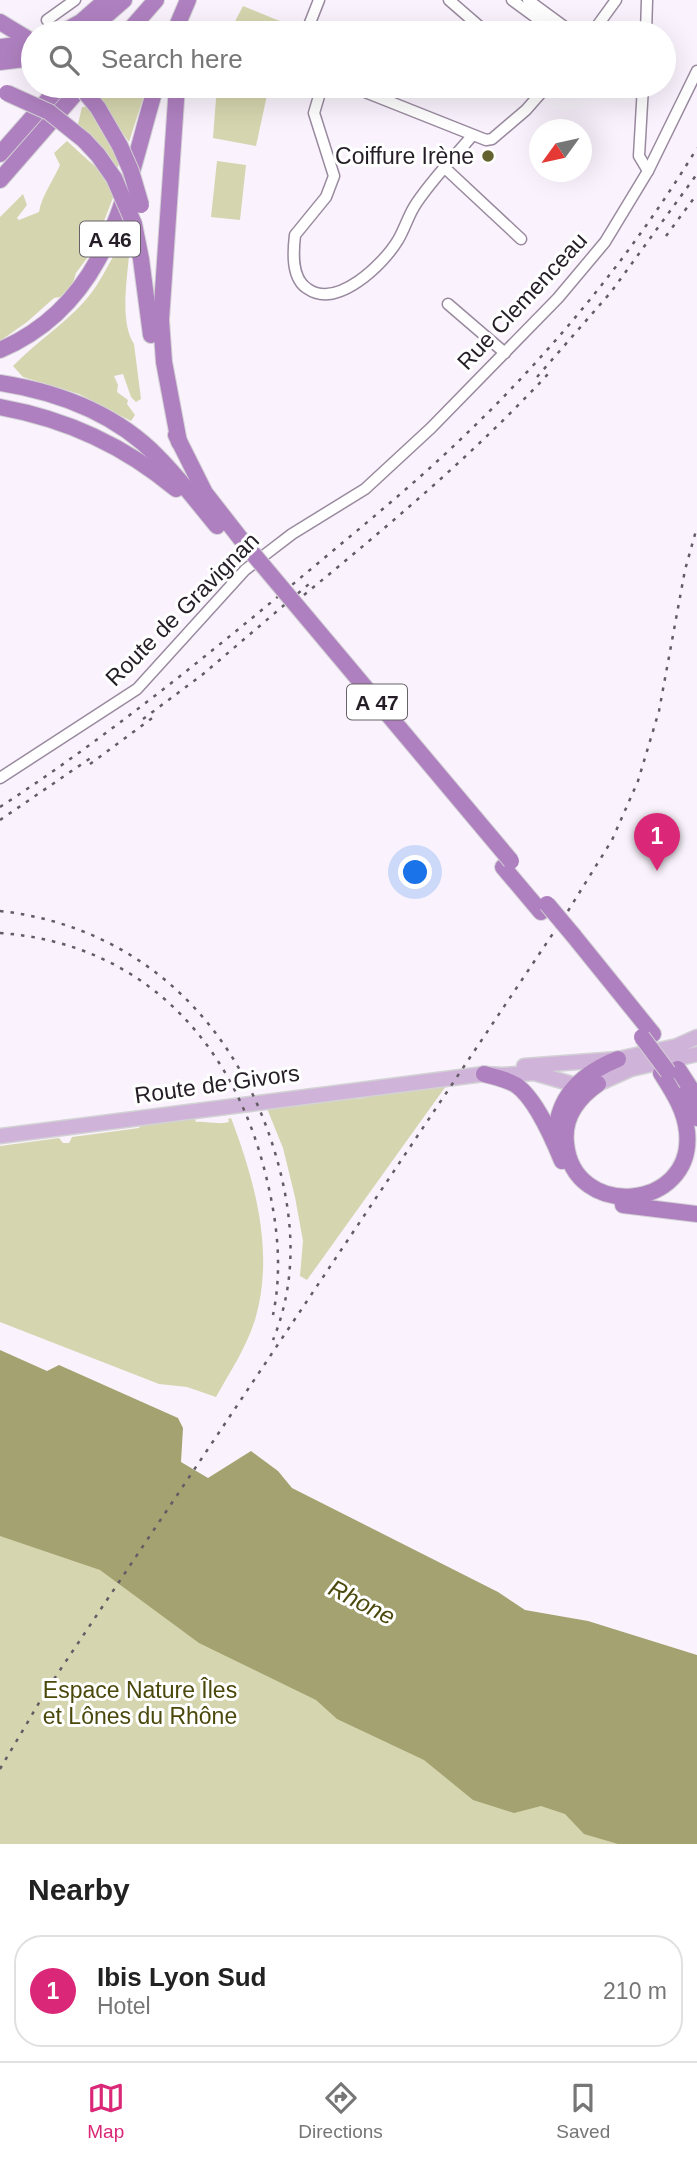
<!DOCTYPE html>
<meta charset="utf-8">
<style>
:root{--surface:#fff;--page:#f6f6f6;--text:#222;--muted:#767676;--line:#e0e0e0;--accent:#db2777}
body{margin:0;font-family:Helvetica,sans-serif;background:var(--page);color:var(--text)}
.compass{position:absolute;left:529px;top:119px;width:63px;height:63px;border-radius:50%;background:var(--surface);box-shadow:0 7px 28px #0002;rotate:237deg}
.you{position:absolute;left:416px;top:873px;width:24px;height:24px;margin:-18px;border:5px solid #fff;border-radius:50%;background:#1a73e8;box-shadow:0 0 0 10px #1a73e833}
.badge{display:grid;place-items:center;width:46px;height:46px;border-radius:50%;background:var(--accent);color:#fff;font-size:23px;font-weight:700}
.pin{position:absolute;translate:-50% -58px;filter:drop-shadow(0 2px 4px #0008)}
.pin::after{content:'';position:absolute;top:37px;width:24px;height:21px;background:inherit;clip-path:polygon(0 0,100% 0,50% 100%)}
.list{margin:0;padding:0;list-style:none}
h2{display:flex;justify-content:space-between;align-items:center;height:91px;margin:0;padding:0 28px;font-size:30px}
h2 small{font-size:23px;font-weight:400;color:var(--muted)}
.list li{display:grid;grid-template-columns:46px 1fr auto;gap:21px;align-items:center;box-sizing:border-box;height:112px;margin:0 14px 14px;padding:0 14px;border:2px solid var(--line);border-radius:28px}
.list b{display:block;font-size:26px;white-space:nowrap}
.list p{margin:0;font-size:23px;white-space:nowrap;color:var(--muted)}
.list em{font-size:23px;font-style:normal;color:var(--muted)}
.icon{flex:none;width:38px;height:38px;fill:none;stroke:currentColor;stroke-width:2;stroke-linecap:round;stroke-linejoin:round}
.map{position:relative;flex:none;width:697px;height:1844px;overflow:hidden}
.search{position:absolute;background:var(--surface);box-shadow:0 7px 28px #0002;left:21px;right:21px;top:21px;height:77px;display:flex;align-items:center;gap:18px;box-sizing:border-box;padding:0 24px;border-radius:38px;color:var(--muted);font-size:26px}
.sheet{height:217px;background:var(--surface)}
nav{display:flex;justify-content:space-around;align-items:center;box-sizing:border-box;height:98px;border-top:2px solid var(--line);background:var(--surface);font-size:19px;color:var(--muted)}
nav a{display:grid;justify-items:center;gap:4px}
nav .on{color:var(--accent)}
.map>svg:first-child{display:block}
</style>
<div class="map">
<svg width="697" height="1844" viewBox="0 0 697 1844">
<rect width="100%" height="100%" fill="#faf3fd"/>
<!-- green -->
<g fill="#d5d5af">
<path d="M243,6L297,28L295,33H229Z"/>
<path d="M98,86H147L129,142L93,91Z"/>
<path d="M217,86H269L256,146L213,138Z"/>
<path d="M82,107H90L122,160L117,168L97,142L78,124Z"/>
<path d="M67,141L100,171L114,195L93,250L76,273L72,286L60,297L54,298L27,322L0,341V217L23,194L27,205L17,218L19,220L39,212C42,195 53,181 60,165L54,153Z"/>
<path d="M217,161L246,165L240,220L211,217Z"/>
<path d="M127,234L130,242C129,270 118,320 134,344L141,399L136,402L131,397L123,374L114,376L118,385L117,392L128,400L127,404L135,415L131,421L79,394L23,377L13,366C35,343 62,326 83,303C102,283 111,256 127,234Z"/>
<path d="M446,1086L307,1280L300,1276L303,1241L295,1197L283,1148L266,1106L365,1098L366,1096Z"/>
<path d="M231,1118C255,1181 275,1253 255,1320C246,1348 230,1372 216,1397L187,1387L159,1384L0,1322V1146L59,1138L63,1143H69L72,1137L139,1128L141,1125L195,1119L196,1122C207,1121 217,1125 229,1122L228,1119Z"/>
<path d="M0,1484L697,1844H0Z"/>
</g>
<!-- water -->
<path fill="#a3a270" d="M0,1350L47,1371L59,1365L178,1418L183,1428L181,1462L208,1478L251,1451L278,1471L292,1488L498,1592L525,1610L588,1621L697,1655V1844H618L584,1834L565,1814L541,1806L514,1813L473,1800L424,1760L337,1719L316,1700L199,1643L100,1570L0,1536Z"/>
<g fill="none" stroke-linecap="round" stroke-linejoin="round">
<!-- minor casing -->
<g stroke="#9a8a9f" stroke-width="13">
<g id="minor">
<path d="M449,0L487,33"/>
<path d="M512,0L557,33"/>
<path d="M528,0L573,33"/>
<path d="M47,20L75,0"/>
<path d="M306,33L319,0"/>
<path d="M592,33L616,0"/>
<path d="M646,33L647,0"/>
<path d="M322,86L314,113L334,176L326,197L295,235C293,252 291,279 308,289C337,309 383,265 398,240C404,230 408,217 414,207C428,184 454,157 472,136"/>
<path d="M350,86L486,140L492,139L526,110L547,86"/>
<path d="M643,86L639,156L648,171"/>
<path d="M446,169L521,239"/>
<path d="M448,304L505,353"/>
<path d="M0,778L137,689L245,570L292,534L365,489L431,428L558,298L605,242L648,171L697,71"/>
</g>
</g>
<!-- major casing -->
<g stroke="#d3d2d4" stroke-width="17">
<g id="major">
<path d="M524,1066L618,1059L677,1046L697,1037"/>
<path d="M0,1136L484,1074L502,1075L534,1073L572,1084H598L631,1069L697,1054"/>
</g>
</g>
<!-- highway casing -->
<g stroke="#d3d2d4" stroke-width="18">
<g id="highway">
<path d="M0,22L33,42"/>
<path d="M61,33L81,22L106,0"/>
<path d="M86,33L124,0"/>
<path d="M127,33L156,0"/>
<path d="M174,33L188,0"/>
<path d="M0,47L33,43"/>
<path d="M0,62L33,58"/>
<path d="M177,86L161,320L164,362L179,442"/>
<path d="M98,108L120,146"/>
<path d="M84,140L98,155L114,178"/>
<path d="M0,154L60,86"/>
<path d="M0,180L82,86"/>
<path d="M134,224L141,259L151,335"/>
<path d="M0,350C112,302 125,189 156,86"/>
<path d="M0,383C58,392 116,414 158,457C179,478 198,503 217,526"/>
<path d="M0,407C67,419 124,445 176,489"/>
<path d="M176,435L205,493L244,543"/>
<path d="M503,867L541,912"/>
<path d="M573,935L653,1034"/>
<path d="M678,1069L697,1098"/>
<path d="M484,1074C495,1077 506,1079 516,1085C536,1099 553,1139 562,1161"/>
<path d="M598,1084C578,1098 563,1117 566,1143C573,1221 695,1211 687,1132C685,1110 673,1092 661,1073"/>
<path d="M683,1095L697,1118"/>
<path d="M557,1125C562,1090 588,1071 618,1059"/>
<path d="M623,1205L697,1214"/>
</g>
</g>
<!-- minor -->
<use href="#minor" stroke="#fff" stroke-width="10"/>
<!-- major -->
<use href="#major" stroke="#cfb3d9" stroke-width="14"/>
<!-- highway -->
<use href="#highway" stroke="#af80c0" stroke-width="16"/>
<!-- rail -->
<g stroke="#635c65" stroke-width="2.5" stroke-dasharray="3.5 7" stroke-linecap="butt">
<path d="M666,236L697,194"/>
<path d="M537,377L611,292L697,174"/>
<path d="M304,595C389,525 473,455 548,374"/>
<path d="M143,719L202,675L309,584"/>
<path d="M90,764L155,716"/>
<path d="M0,807C101,741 193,667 286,590C345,540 406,492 462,438C552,352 632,255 697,148"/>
<path d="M0,820L95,755"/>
<path d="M0,911C143,927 241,1027 278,1163C294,1222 297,1281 273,1340"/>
<path d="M0,933C141,943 232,1040 265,1172C277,1219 283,1267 273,1315"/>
<path d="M0,1769L46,1691L568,911L612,840L638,781L659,711L685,570L697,527"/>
</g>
<!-- highway-bridge casing -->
<g stroke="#d3d2d4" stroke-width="18" stroke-linecap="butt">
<g id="highway-bridge">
<path d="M80,86L98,108"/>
<path d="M7,93L49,112L84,140"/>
<path d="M120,146L131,171L141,205"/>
<path d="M114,178L134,224"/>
<path d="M244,543L511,861"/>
<path d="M547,904L573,935"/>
<path d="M642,1037L668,1072"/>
</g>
</g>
<!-- highway-bridge -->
<use href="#highway-bridge" stroke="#af80c0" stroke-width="16"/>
</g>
<!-- markers -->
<circle fill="#64622f" stroke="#fff" stroke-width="2.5" cx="488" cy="156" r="7"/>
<g text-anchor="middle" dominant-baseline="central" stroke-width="6" stroke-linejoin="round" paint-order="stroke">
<!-- shield labels -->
<g fill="#fff" stroke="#666268" stroke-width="2">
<rect x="80" y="221.5" width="60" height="35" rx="5"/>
<rect x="347" y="684.5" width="60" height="35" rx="5"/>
</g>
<g font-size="21" font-weight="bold" fill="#251e27">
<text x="110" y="239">A 46</text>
<text x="377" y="702">A 47</text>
</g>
<!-- poi labels -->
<g font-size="23" fill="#251e27" stroke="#fff" text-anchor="end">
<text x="474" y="156">Coiffure Irène</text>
</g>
<!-- street labels -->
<g font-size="23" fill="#251e27" stroke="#fff">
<text transform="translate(522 301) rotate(-47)">Rue Clemenceau</text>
<text transform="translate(182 609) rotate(-45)">Route de Gravignan</text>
<text transform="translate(217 1084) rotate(-8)">Route de Givors</text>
</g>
<!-- park labels -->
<g font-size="23" fill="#4b480b" stroke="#fff">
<text x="140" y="1690">Espace Nature Îles<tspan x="140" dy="26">et Lônes du Rhône</tspan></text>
</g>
<!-- water labels -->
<g font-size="24" font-style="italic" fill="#4c4a0d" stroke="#fff">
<text transform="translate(362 1602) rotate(27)">Rhone</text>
</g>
</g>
</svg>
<svg class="compass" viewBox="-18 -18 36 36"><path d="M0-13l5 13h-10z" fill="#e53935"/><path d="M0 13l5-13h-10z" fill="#767676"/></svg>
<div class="you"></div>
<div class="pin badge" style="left:657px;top:871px">1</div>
<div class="search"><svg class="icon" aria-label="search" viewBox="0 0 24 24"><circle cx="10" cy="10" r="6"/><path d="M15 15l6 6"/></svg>Search here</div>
</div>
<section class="sheet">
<h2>Nearby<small></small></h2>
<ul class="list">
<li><span class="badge">1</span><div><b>Ibis Lyon Sud</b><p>Hotel</p></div><em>210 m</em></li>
</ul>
</section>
<nav>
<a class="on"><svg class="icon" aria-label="map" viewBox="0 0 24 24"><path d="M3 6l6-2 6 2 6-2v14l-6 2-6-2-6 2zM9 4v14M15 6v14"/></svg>Map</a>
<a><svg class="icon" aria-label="directions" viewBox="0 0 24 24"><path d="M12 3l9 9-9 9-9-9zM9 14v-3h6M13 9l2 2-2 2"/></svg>Directions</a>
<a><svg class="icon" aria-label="saved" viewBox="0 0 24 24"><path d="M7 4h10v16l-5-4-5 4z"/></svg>Saved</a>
</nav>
